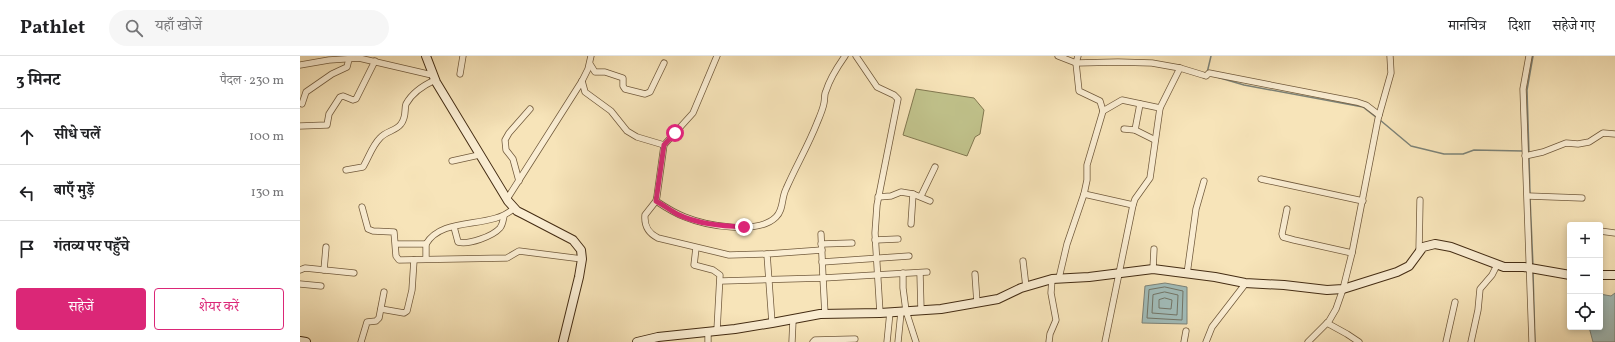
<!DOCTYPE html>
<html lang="hi">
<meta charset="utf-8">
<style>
:root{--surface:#fff;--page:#f6f6f6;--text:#202124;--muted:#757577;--line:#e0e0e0;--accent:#db2777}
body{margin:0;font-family:Vollkorn,"Noto Serif Devanagari",serif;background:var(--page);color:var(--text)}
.controls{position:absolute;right:12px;bottom:12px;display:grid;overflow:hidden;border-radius:4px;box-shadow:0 2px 6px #0003}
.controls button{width:36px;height:36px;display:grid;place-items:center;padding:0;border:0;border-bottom:1px solid var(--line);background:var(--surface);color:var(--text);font:20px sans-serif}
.stop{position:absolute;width:12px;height:12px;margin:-9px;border:3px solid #db2777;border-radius:50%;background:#fff}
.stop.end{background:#db2777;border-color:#fff;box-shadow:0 1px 4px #0008}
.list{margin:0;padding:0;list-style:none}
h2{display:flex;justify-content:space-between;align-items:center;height:52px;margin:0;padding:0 16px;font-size:17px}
h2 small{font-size:13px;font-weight:400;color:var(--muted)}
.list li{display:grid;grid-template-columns:26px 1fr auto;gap:12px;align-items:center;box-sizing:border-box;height:56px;padding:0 16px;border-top:1px solid var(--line)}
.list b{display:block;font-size:15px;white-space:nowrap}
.list em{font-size:13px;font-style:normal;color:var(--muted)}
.actions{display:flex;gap:8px;padding:12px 16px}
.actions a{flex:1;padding:9px 0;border:1px solid var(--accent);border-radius:4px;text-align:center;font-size:14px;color:var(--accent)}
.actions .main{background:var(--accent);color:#fff}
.icon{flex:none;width:22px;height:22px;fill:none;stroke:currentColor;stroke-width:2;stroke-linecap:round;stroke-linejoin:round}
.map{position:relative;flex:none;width:1315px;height:286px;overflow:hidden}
header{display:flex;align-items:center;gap:24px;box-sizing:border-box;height:56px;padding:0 20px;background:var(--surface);border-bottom:1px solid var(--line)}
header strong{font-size:19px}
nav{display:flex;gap:22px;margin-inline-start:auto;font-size:14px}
.search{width:280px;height:36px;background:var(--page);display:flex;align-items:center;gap:10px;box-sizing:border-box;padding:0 14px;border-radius:22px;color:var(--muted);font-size:15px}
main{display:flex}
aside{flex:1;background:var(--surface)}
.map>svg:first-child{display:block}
</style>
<header>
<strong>Pathlet</strong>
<div class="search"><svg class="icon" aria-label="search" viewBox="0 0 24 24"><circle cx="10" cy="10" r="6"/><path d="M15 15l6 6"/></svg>यहाँ खोजें</div>
<nav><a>मानचित्र</a><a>दिशा</a><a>सहेजे गए</a></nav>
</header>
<main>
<aside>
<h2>3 मिनट<small>पैदल · 230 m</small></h2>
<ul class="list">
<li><svg class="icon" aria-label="ahead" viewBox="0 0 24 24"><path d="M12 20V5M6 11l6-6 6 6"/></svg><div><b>सीधे चलें</b></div><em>100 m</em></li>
<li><svg class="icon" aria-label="left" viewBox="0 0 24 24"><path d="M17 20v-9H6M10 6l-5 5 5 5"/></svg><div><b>बाएँ मुड़ें</b></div><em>130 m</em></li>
<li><svg class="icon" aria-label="arrive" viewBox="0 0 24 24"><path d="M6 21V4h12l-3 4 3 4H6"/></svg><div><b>गंतव्य पर पहुँचे</b></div></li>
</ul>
<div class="actions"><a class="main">सहेजें</a><a>शेयर करें</a></div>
</aside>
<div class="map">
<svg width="1315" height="286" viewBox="0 0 1315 286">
<rect width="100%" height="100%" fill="#f7e4b9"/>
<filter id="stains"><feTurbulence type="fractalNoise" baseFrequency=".005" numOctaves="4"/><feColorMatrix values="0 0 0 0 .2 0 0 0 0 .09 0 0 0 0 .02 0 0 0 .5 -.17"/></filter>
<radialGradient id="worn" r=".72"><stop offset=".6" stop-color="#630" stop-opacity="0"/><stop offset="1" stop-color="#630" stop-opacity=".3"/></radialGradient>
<!-- green -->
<path fill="#c1c38c" stroke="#827850" d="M616,33L674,42L684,54L680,78L675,81L667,100L603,79Z"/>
<!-- water -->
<g fill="#a1bcb9" stroke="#7c8277">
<path d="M865,227L887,231V268L842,267L845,230Z"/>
<path d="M1315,237V286H1293L1289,271H1300V238L1311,240Z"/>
</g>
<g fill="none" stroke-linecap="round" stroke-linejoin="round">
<!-- shore -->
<g stroke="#727466" stroke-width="1">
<path d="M865,231L883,235L882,264L847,262L849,234Z"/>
<path d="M865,236L878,239L877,259L852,257L853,239Z"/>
<path d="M865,242L872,244L871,253L859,252V244Z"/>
</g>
<!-- stream -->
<g stroke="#7c8277" stroke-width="1.5">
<path d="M907,17L911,0"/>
<path d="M910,19L944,29L1063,51L1077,62"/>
<path d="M1080,64L1111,90L1144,98H1163L1174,94L1223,95"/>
<path d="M1229,98L1227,34L1233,0"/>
<path d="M1229,101L1230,138"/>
<path d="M1230,141L1233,210"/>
<path d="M1233,216L1235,286"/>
</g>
<!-- street casing -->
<g stroke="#715a3c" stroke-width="7">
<g id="street">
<path d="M417,0L393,57L364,89L357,140L356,145L345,159C344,170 348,177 358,182L429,199L467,198"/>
<path d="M556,0L577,31L594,39L598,43L577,149L575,177L580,257"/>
<path d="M758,0L776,7L818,6L852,7L880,12L903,19L906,20L909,17L1057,46L1066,49L1079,59"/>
<path d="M1229,0L1223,33L1232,286"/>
<path d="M290,8L295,16H305L323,22V30L325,33L345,38L350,36L364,7"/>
<path d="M0,9L29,4L59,2L132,19"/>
<path d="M160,18L163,0"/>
<path d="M282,25L285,36L311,55L327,75L337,81L364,89"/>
<path d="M2,48L6,36L32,18L47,11L49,3"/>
<path d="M803,55L822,44L860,52"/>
<path d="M0,70L27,69L29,58L40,41L43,40L53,44L56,43L75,5"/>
<path d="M824,73L835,74L855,84"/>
<path d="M835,74L840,48"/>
<path d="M1225,100L1243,96L1266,87L1278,88L1289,86L1303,77L1315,78"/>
<path d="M152,105L179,99"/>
<path d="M46,114L63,111C69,101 72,90 80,82C86,75 96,75 101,68C107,60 104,53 106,48C112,37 124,29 135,24"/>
<path d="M961,123L1063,145"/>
<path d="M219,125L213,103L206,94L205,84L209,77L230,53"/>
<path d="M784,138L833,149"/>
<path d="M621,140L635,111"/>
<path d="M1228,140L1282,142"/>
<path d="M578,141L591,140L601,136L613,138L630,145"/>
<path d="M207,143L282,25L288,13L291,0"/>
<path d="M356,145C365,151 374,157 385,161C407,170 458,179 476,161C484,153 481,143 486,133C496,110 508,90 517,67C520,60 523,53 524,47C525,43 524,38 526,35C530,22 538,10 545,0"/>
<path d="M62,151L68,173L73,175L94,176L96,200L99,204L207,202L219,195L282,203"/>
<path d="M987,153L982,178L983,181L994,184L1052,197"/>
<path d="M611,168L613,138"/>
<path d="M154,171L158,186C169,189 193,180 200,172C203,168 203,164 204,160"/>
<path d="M1300,175L1315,177"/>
<path d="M521,178L523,222L627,216"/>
<path d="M575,184L598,183"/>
<path d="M96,188H126"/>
<path d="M521,188L552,187"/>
<path d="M396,192L394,209L413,214L420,219L417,274"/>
<path d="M1119,195L1120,144"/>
<path d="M126,203V188C143,159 192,174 214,152"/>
<path d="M723,205L726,231"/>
<path d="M522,206L609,200"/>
<path d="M853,213L854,193"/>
<path d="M0,214L5,212L54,217"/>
<path d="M24,214L26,191"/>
<path d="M603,217V232L606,255L616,286"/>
<path d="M620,217L621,254"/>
<path d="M675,218L677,247"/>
<path d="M887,218L896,153L904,125"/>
<path d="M759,222L767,188L784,138L787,124V109L803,55L800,45L779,35L776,7L778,0"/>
<path d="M421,225L523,222L525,258"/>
<path d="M0,228L21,230"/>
<path d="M81,253L104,257L107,255L112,234L114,204"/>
<path d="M472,267L467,198L522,194"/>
<path d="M1027,267L1047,278L1059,286"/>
<path d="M408,276V286"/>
<path d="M61,286L67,266L76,265L79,262L84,236"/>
<path d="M492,286L493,264"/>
<path d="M513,286L515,284L555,283"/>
<path d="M587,286L590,256"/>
<path d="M598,286L601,256"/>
<path d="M749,286L750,278L756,264L751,237L752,223"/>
<path d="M805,286L833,149L835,143L850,122L860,52L880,12"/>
<path d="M884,286L886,275"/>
<path d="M906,286L912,271L946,227"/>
<path d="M1008,286L1029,265L1036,253L1043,233L1052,197L1078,63L1091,17L1090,0"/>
<path d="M1146,286L1155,246"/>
<path d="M1171,286L1178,254L1180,233L1192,219L1197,209"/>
</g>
</g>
<!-- secondary casing -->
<g stroke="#442c13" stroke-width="10">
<g id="secondary">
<path d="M126,0L136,26L208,145L217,155L223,158L273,184L281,194L282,203L279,221L263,286"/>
<path d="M1300,219H1315"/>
<path d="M0,285L6,286"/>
<path d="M337,286L358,281L435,273L472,267L520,258L580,257L641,253L698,243L721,232L752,223L789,221L853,213L915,221L945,227L984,229L1027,234L1043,233L1097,216L1109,210L1123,191L1135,188L1151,191L1204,211H1224L1270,219"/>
</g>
</g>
<!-- street -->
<use href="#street" stroke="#faedd2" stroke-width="5.5"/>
<!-- secondary -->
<use href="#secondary" stroke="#faedd2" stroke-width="8"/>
</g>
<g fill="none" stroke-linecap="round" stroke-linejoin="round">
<!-- route -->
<path stroke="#db2777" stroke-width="5" d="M375,77L364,89L356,145C363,149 370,154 377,158C397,168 422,170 444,171"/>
</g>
<rect width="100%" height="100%" filter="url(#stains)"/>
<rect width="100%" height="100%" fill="url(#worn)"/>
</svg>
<div class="controls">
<button>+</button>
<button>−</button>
<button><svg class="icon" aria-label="locate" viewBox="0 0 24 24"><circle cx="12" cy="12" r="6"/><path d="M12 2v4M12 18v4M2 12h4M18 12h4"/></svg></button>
</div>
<div class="stop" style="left:375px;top:77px"></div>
<div class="stop end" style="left:444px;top:171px"></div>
</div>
</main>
